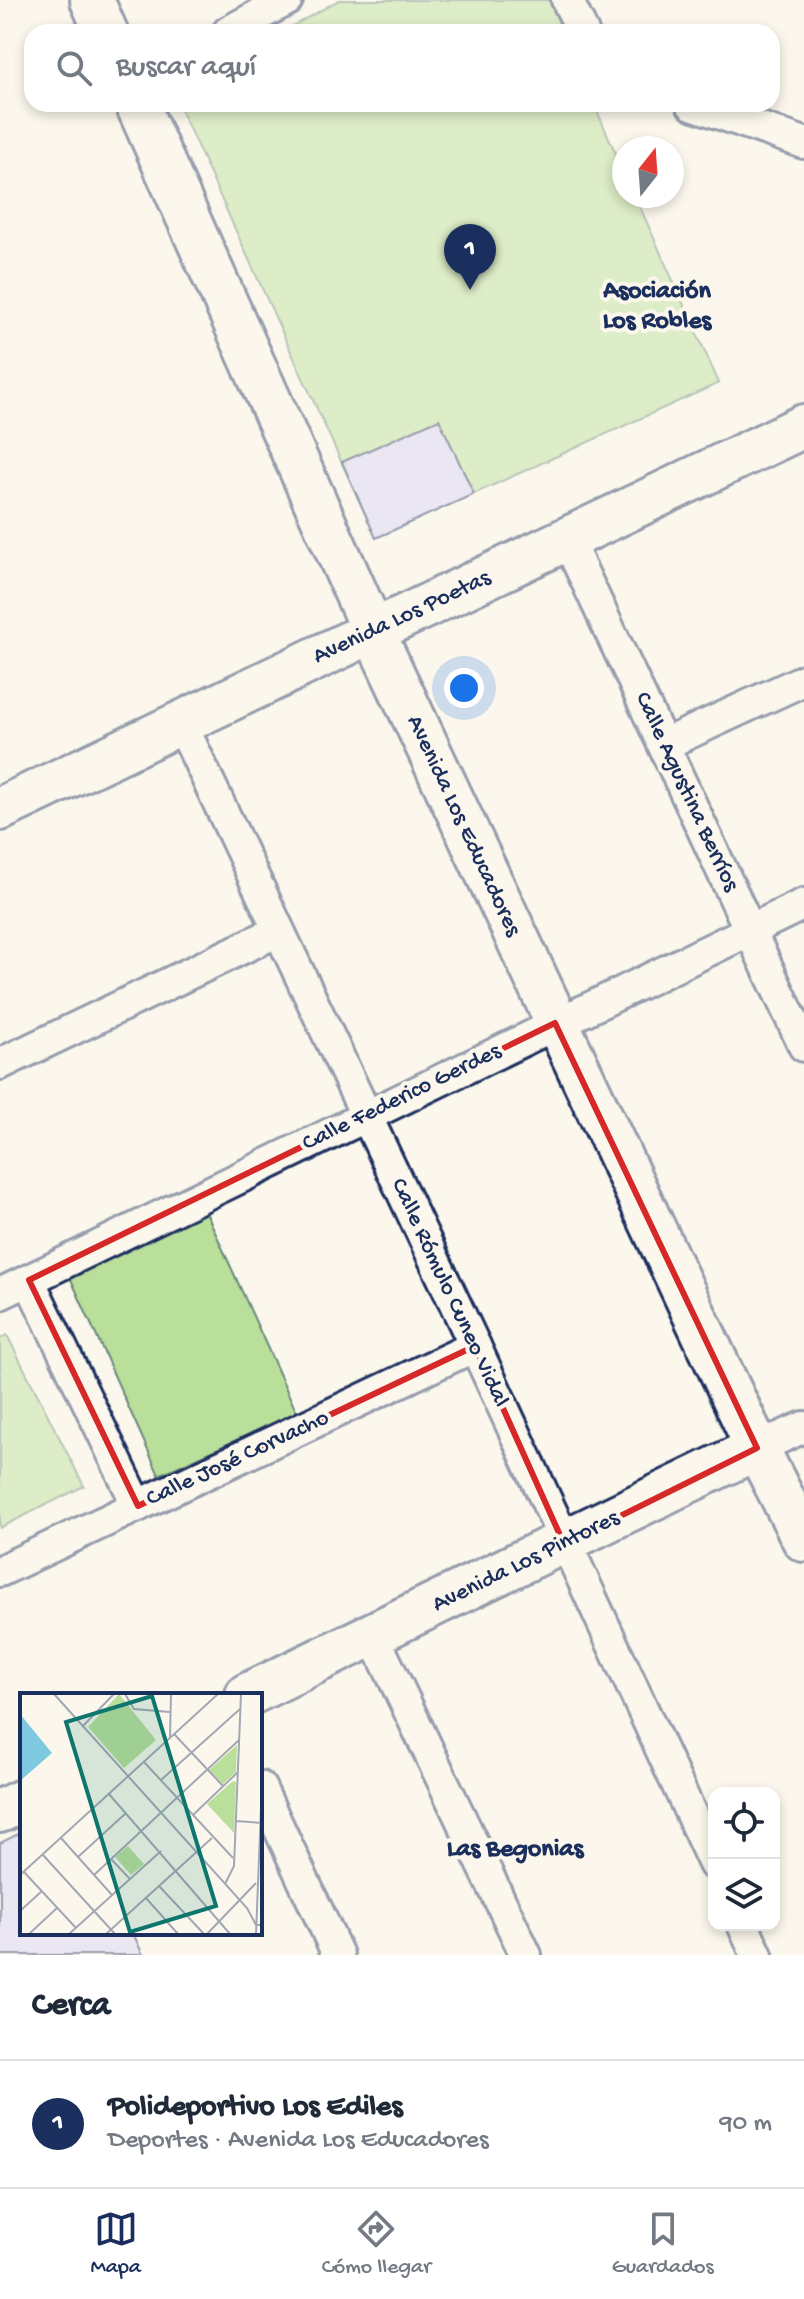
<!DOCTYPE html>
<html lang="es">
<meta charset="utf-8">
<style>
:root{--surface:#fff;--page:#f6f6f7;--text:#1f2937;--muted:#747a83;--line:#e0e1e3;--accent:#1b2f5e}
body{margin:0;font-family:"Gochi Hand",sans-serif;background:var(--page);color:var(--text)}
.controls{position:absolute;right:24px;bottom:24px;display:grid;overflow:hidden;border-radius:16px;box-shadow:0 4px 12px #0003}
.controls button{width:72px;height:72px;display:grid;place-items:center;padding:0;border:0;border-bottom:2px solid var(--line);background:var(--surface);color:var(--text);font:40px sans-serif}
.compass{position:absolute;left:612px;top:136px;width:72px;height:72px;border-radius:50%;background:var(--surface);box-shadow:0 4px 12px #0003;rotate:17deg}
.you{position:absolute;left:464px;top:688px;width:28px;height:28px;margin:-20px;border:6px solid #fff;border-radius:50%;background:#1a73e8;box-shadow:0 0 0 12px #1a73e833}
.badge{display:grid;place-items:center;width:52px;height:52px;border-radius:50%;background:var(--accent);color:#fff;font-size:26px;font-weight:700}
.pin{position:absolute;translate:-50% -66px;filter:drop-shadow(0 2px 4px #0008)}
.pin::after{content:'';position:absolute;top:42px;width:28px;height:24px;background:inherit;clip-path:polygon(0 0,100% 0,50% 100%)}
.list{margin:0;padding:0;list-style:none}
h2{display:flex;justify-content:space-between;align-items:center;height:104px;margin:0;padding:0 32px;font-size:34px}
h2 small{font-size:26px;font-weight:400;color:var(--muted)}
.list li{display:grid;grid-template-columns:52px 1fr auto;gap:24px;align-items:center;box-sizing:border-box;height:128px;padding:0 32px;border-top:2px solid var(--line)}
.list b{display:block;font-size:30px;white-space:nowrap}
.list p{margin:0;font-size:26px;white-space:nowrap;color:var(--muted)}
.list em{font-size:26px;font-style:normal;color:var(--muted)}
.icon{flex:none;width:44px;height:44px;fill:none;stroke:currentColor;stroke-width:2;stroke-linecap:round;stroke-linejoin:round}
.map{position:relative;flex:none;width:804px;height:1955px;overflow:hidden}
.search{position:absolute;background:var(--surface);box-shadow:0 4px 12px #0003;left:24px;right:24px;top:24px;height:88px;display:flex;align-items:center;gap:20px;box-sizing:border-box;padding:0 28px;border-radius:24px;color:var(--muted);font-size:30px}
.sheet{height:232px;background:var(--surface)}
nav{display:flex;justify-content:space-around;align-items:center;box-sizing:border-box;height:112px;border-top:2px solid var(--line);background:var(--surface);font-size:22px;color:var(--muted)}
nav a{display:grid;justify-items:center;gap:4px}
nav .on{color:var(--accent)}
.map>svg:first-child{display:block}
</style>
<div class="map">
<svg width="804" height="1955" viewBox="0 0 804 1955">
<rect width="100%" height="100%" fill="#fbf7ec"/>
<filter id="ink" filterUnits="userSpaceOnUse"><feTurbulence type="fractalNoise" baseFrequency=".0125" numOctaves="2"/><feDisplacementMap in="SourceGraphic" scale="16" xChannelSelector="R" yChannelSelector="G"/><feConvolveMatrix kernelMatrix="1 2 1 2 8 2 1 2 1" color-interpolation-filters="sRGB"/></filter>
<g filter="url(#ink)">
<!-- green -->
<g fill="#b9df9a" stroke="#6a877c" stroke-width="2">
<path d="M339,0H552L561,32H282Z"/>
<path d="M178,104H594L624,172V196H635L719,383L376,538Z"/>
<path d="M206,1212L297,1413L159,1475L69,1275Z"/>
<path d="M7,1335L84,1486L0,1528V1339Z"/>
</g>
<!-- building -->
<g fill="#d6d0f9" stroke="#1b2f5e" stroke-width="2">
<path d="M439,419L474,494L376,538L342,462Z"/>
<path d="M22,1832V1933H133L143,1955H0V1843Z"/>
</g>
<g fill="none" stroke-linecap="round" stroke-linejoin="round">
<!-- street casing -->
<g stroke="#1b2f5e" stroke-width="36">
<g id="street">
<path d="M567,0L583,32"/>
<path d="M228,32L287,0"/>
<path d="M692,104L804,143"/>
<path d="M567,539L804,1046"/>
<path d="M181,723L475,1346L714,1864"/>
<path d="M665,744L804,680"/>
<path d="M0,1064L278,931"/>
<path d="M29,1280L138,1506"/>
<path d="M0,1294L804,904"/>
<path d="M757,1448L804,1427"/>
<path d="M0,1571L475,1346"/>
<path d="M373,1635L526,1955"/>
<path d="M260,1787L338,1955"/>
<path d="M743,1925L757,1955"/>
</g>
</g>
<!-- secondary casing -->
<g stroke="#1b2f5e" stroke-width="48">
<g id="secondary">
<path d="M92,0L106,32"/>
<path d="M137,104L373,631L757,1448L804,1540"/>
<path d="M0,809L804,426"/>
<path d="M247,1695L757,1448"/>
<path d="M0,1811L22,1801"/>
</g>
</g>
<!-- street -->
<use href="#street" stroke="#fbf7ec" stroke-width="30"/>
<!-- secondary -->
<use href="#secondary" stroke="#fbf7ec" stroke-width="42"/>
</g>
</g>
<!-- marked area -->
<path d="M0 0H804V1955H0ZM555,1023L757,1448L564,1544L475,1346L138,1506L29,1280Z" fill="#fbf7ec" fill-opacity=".55" fill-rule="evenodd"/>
<path fill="none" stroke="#d62828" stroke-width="6" stroke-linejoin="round" d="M555,1023L757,1448L564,1544L475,1346L138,1506L29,1280Z"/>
<g text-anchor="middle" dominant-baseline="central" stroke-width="8" stroke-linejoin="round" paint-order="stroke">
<!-- street labels -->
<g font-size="24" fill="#1b2f5e" stroke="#fbf7ec">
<text transform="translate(402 618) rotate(-25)">Avenida Los Poetas</text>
<text transform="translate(686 792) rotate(65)">Calle Agustina Berríos</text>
<text transform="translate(463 826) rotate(65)">Avenida Los Educadores</text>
<text transform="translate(402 1098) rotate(-26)">Calle Federico Gerdes</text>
<text transform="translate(449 1293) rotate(65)">Calle Rómulo Cuneo Vidal</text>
<text transform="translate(238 1459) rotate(-25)">Calle José Corvacho</text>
<text transform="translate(526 1562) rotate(-26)">Avenida Los Pintores</text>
</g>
<!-- neighbourhood labels -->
<g font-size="26" font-weight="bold" fill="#1b2f5e" stroke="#fbf7ec">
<text x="657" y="292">Asociación<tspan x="657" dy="30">Los Robles</tspan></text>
<text x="515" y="1850">Las Begonias</text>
</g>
</g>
<!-- overview -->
<g transform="translate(20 1693)">
<rect width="242" height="242" fill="#fbf7ec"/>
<path d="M99,1L136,47L104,75L68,34ZM217,52L216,79L203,91L189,77ZM213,88L216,89L214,140L187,111ZM108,153L124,171L111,182L95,164Z" fill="#b9df9a"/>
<path d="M0,21L32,60L0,88Z" fill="#7ec9df"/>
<path fill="none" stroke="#a1a7b3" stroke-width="2" d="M34,1L227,215L236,232H242M105,1L114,16L150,19M62,34L94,1M154,41L203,93M150,44L151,1M124,69L213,165M141,87L220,16M89,101L210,241M173,122L218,79M216,128L242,130M41,145L92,202M23,162L95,241M58,164L106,120M91,166L110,186M4,179L56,235M0,182L198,1M74,182L219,47M205,191L214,173L221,1M139,193L184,241M126,205L158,241M0,218L22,198M9,241L37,215M49,241L141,158M86,241L192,145M187,241L236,190M236,241L242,89"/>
<path fill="#0f766e" fill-opacity="0.15" stroke="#0f766e" stroke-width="4" d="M132,3L196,213L110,239L46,29Z"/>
<rect width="242" height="242" fill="none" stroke="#1b2f5e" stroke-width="4"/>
</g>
</svg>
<div class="controls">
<button><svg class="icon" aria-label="locate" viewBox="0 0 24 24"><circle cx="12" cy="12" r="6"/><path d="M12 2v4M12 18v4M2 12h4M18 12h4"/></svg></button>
<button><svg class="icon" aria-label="layers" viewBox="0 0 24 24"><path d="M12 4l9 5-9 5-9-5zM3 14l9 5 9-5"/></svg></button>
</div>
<svg class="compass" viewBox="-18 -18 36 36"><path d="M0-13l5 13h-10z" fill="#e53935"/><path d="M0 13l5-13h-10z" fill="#747a83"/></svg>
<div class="you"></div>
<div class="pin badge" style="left:470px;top:290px">1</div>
<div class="search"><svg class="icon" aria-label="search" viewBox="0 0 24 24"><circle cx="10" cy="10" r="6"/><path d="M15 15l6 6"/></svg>Buscar aquí</div>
</div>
<section class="sheet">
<h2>Cerca<small></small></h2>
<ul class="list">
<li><span class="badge">1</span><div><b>Polideportivo Los Ediles</b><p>Deportes · Avenida Los Educadores</p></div><em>90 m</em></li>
</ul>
</section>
<nav>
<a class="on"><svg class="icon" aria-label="map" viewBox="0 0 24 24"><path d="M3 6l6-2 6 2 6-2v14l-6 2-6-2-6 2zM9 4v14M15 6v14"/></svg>Mapa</a>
<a><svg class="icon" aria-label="directions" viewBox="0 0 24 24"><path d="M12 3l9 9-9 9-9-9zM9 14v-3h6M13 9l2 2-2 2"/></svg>Cómo llegar</a>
<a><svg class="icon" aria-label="saved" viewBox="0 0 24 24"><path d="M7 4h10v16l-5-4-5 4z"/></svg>Guardados</a>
</nav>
